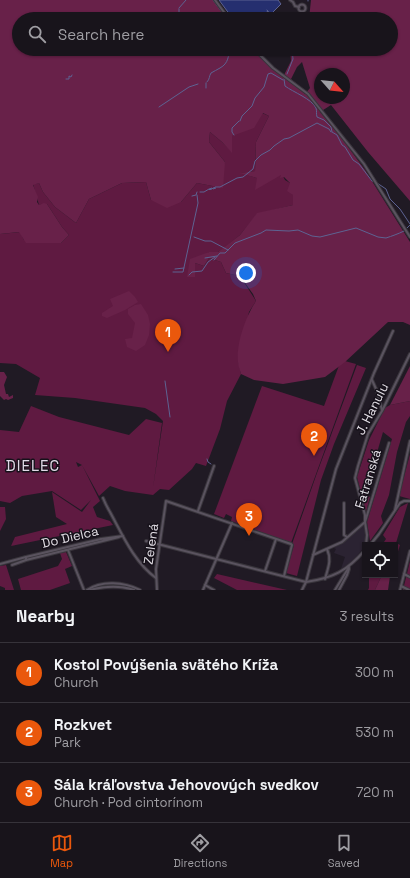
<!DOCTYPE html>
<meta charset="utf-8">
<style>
:root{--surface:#18141b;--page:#252128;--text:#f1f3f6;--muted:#9f9ea3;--line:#36333a;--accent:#ea580c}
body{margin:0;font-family:"Space Grotesk",sans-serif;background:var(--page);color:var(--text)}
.controls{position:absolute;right:12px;bottom:12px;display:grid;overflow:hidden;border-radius:0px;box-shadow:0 1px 3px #0004}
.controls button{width:36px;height:36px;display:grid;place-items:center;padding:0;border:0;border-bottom:1px solid var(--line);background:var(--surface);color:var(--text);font:20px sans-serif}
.compass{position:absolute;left:314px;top:68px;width:36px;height:36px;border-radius:50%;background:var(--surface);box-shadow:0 1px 3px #0004;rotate:117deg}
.you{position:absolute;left:246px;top:273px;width:14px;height:14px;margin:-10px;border:3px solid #fff;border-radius:50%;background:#1a73e8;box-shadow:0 0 0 6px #1a73e833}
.badge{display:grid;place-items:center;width:26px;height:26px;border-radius:50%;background:var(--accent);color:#fff;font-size:13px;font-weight:700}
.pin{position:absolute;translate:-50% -33px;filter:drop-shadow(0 1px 2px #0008)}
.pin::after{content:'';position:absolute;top:21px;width:14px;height:12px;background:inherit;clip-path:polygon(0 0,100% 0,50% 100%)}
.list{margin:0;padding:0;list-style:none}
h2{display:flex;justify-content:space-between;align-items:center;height:52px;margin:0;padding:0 16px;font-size:17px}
h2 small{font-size:13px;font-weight:400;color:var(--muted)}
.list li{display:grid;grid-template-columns:26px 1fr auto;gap:12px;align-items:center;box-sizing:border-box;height:60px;padding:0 16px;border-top:1px solid var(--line)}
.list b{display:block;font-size:15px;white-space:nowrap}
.list p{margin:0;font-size:13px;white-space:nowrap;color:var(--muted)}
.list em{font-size:13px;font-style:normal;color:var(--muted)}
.icon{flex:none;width:22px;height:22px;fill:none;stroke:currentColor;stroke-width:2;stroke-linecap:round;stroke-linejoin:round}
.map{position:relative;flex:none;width:410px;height:590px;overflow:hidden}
.search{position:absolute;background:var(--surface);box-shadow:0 1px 3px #0004;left:12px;right:12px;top:12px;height:44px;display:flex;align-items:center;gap:10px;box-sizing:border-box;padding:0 14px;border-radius:22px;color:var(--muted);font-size:15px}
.sheet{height:232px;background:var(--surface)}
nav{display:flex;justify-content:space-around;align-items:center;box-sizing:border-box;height:56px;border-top:1px solid var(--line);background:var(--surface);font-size:11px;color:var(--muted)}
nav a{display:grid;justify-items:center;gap:2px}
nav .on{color:var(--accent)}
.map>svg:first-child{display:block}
</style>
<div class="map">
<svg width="410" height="590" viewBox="0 0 410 590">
<rect width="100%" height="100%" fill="#201a24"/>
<!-- built -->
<path fill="#2b2332" d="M364,525L366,537L364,547L353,561L341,569L345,557L334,553L336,549L334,548Z"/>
<!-- green -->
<g fill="#5f1a41">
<path d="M262,113L269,116L256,142L255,171L241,173L257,178V183L282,174L285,180L290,183L293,195V205L257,214L240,235L224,248L218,252H209L195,263L204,266L209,258L221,262L226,273L240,276L256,301L249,312L238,361L241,374L227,401L220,429L206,466L196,463L192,469L169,490L160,489L153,495L125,491L110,486L99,496L82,465L76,462L78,467L82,465L100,501L93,507L97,517L110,521L113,525L11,546L15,537L67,524L56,517L52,492L82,512L91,500L81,510L52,491L22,496L10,503L0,501V430L19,432L31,406L59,417L129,435L146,419L162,423L153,488L163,421L156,414L145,408L75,398L35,395L40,378L16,364L0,363V234L20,232L24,240L61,243L69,235L62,227L47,204L39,205L33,184L39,183L43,192L55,207L76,223L89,199L122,183L146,182L151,200L181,202L197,183L213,186L225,162L209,142L210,132L222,142L232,152V136Z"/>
<path d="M341,360L356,364L291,543L231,521L232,517L226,514L224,518L214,514L262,386L324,406Z"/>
<path d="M357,365L366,368L334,444L321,480L297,576L286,573L294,545L292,544L317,473Z"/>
<path d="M410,401V416L406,422L397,452L389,495L381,516L383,523L370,541L367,522L392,439L383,432L365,494L370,497L366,512L357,477L369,440L385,408L390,405Z"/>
<path d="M410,454V499L399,496Z"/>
<path d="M408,503L396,543L400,545L395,561V545H382L386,539L383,535L400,507Z"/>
<path d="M0,507H5L6,519L0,531Z"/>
<path d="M66,552L72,566L65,569L70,583L50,590H21L18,579L58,566L62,559L60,553Z"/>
<path d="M410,561V590H403Z"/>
<path d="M6,565L14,590H5V588L0,586V566Z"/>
<path d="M217,574L287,590H237L214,578Z"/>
<path d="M369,575H390L381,577L375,590H368L369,588Z"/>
</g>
<!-- forest -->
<g fill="#682149" fill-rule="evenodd">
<path d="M0,0H214L227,19H19V49H253L269,65L305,94L310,88L302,62L297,67L291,79L305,91L284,75L291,61L290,49H391V19H309L311,0H410V201L368,152L331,105L320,112L340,136L365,170L410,242V325L403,322H388L345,362L325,377L283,384L254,380L241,374C240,370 238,366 238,362C236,343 246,316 256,301L253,294L240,276L226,273L221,262L209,258L204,266L195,263V277H187L190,259L209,252H218L240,235L257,213L293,205V195L287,191L290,183L284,177L280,178L281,175L255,190L257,178L239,173L255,171L256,142L269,116L263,113L254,128L232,136V153L222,142L210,132L209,142L225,162L223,188L197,183L181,202L167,208L151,200L146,182L122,183L89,199L76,223L55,207L43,192L39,183L33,185L38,197L37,202L39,205L44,203L47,204L62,227L69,235L61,243H26L24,240L19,232L0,234ZM320,74H344V98H320Z"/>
<path d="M129,291L135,297L138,302L125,310L107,318L102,316V313L113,306L110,299Z"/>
<path d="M141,304L148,315L150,324L149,335L145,345L136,351L127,347L125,339L132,338L135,323L128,314V309L135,305Z"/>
<path d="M410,366V401L390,405Z"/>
<path d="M0,372H4L7,377L4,385L6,394H8L9,397L13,395V398L8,400L6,399L4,400L0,396Z"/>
<path d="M390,576L388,590H375L381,577Z"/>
</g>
<!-- water -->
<path fill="#252f6f" stroke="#5d6392" d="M219,0H278L281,4L271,14L267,11L269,15L264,19H233Z"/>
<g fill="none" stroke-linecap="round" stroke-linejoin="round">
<!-- stream -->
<g stroke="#5d6392" stroke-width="1">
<path d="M213,0L227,19"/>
<path d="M308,1V0"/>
<path d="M179,8L186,0"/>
<path d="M179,9V17"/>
<path d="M267,10L270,14"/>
<path d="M274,18V19"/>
<path d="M287,74L293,59L292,49"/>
<path d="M66,79H69V76L71,77L72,75"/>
<path d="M284,79L285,86C293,92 312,99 316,108C317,111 316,114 317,117L324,120L331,127L332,132L337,135L342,145L345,147L353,160L359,164L372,181L375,182"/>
<path d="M207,82C210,79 209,76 211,73C214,71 217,70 220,68C229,63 228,56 230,49"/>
<path d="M206,88V83"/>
<path d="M159,107L189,87L198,84"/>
<path d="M240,121L242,116L252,106L255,98L264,87L268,74L271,73L283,80"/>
<path d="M234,135L232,132V128L239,121"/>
<path d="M377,183L386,189L390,199L400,209L410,224"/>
<path d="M200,192H204L209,189L210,190V188L211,190V188L214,189V187L215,189V187H220L237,178L243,177L253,169L255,161L261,155L270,150L274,146L284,139L289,138L317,123L329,129L331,132"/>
<path d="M192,196L196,195L197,192"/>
<path d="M407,228L410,225"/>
<path d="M194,237L205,241H211L228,250"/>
<path d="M205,258L217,256"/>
<path d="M214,260L220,253H225L235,243L261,233L266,230L289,231L298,230L312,236L320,237L356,228L378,237L386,238C392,236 398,234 404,231"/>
<path d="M175,269L184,268"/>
<path d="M173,272H183L198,203L197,195"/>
<path d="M189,275L192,272L202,271L208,262L215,257"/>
<path d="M165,381L170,417"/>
<path d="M207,459L208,462L211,464"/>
</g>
<!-- minor casing -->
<g stroke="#39353c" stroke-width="4">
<g id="minor">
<path d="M215,0L229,19"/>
<path d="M290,0L293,2L295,6L299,7"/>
<circle cx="302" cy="8" r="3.5"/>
<path d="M254,49L273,68L308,94L364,164L410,237"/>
<path d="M372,380L377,391L382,410"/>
<path d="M103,498C105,503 107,507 110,512C122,534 134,562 156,578"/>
<path d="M344,503V535L347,537"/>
<path d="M395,510L410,441"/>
<path d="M198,511L214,466"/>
<path d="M119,537L26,560V557L101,539L123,536"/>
<path d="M146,541L306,582C333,578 347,571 365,550"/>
<path d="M366,545L367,535L365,522L389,443"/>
<path d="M370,545L379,534L400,503L404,501H410"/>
<path d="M68,550L84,590"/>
<path d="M313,555L342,542L365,522V515L355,478L358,466L368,434L382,411L410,354"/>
<path d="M0,564L26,557"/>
<path d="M12,565L26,560"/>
<path d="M265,571L276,539"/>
<path d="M404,574L410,577"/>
<path d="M325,579C328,568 332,560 327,549"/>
<path d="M205,585L214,590"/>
<path d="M401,586L409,590"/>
<path d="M87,590C102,580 124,582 140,590"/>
<path d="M90,590C105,586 119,585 134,590"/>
<path d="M157,590L156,569L166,501L291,544L292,545L284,576"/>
<path d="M203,590L232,523"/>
<path d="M302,590L306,582L336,469L374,373L393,331"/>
<path d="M335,590L349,567"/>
<path d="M339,590L347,575L349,569"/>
<path d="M400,590L410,551"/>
</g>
</g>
<!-- minor -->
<use href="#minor" stroke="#5a535f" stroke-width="2"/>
</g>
<g text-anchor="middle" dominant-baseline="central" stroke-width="3" stroke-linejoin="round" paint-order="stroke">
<!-- street labels -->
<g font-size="13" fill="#e1dde4" stroke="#16111a">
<text transform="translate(372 409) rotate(-63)">J. Hanulu</text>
<text transform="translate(368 479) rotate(-73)">Fatranská</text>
<text transform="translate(70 537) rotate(-13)">Do Dielca</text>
<text transform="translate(151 544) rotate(-82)">Zelená</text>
</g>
<!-- quarter labels -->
<g font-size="15" letter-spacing="1" fill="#e1d9e7" stroke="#16111a">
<text x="33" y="465">DIELEC</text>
</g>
</g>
</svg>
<div class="controls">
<button><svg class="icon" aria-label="locate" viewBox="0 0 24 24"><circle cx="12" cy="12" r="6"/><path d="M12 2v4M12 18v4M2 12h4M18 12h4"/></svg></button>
</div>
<svg class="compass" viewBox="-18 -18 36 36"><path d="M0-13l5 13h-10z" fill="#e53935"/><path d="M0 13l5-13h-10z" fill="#9f9ea3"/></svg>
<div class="you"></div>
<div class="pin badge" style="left:168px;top:352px">1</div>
<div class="pin badge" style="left:314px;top:456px">2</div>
<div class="pin badge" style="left:249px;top:536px">3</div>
<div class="search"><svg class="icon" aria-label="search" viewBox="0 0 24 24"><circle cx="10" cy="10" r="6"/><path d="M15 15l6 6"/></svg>Search here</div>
</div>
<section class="sheet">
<h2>Nearby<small>3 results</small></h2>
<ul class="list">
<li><span class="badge">1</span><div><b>Kostol Povýšenia svätého Kríža</b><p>Church</p></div><em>300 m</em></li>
<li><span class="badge">2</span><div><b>Rozkvet</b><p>Park</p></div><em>530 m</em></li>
<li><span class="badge">3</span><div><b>Sála kráľovstva Jehovových svedkov</b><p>Church · Pod cintorínom</p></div><em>720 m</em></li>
</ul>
</section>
<nav>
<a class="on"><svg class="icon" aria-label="map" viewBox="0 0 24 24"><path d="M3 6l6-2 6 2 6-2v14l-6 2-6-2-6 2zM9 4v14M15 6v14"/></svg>Map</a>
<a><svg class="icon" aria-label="directions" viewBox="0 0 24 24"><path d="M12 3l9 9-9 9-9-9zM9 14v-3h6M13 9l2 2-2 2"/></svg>Directions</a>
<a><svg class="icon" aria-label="saved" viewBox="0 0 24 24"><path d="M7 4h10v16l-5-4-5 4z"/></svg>Saved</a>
</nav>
